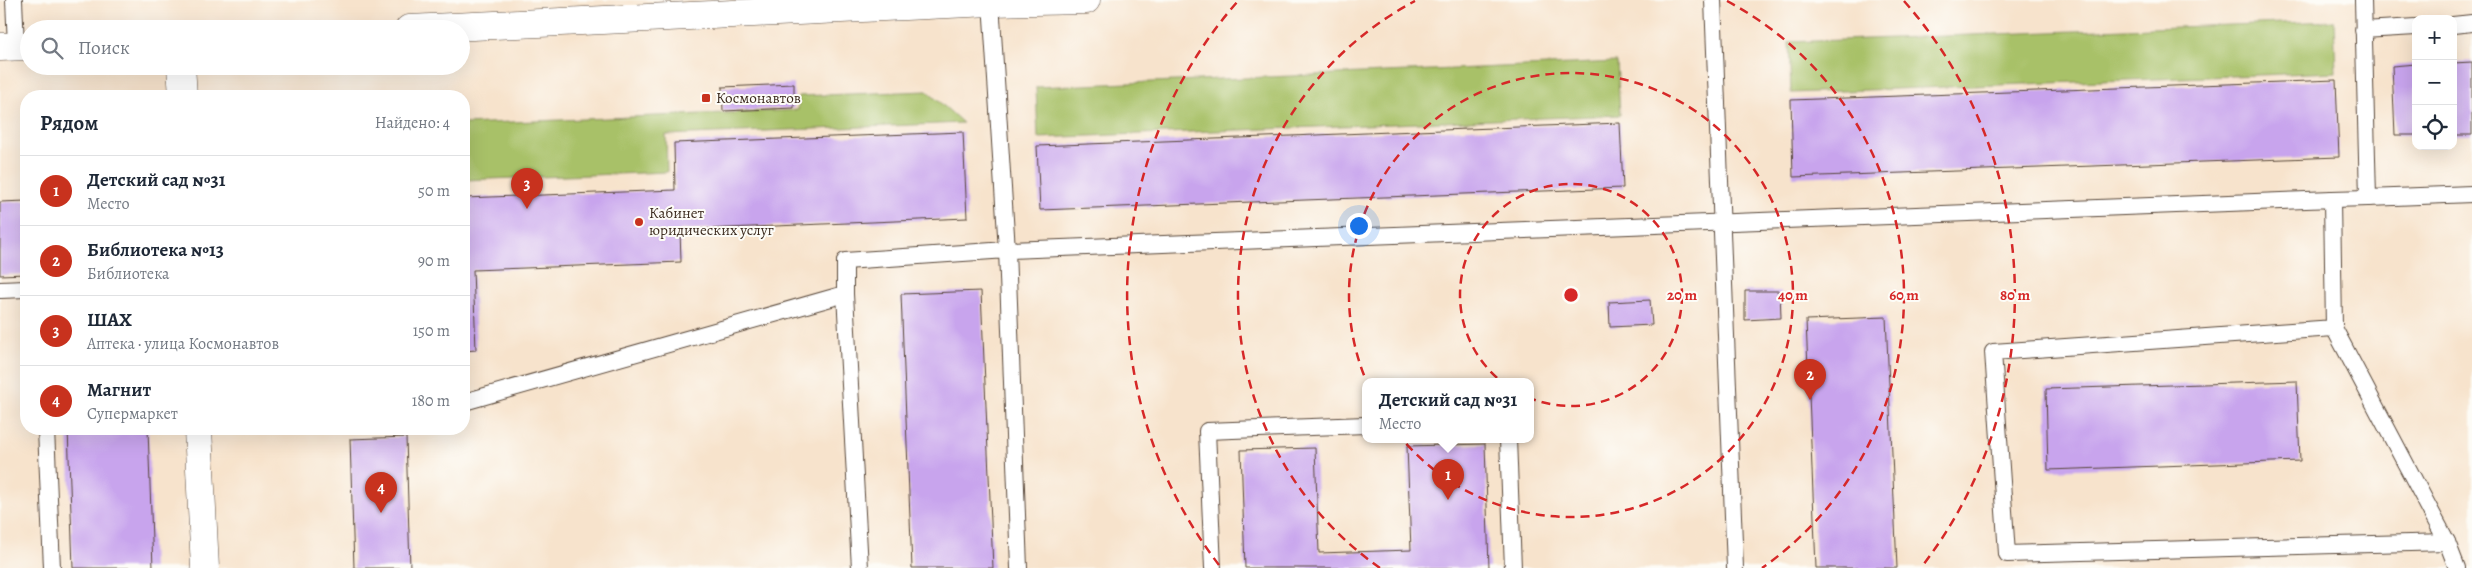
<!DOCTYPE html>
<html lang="ru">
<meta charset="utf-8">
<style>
:root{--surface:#fff;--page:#f6f6f7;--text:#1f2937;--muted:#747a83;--line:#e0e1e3;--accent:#c8321e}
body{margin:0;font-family:Alegreya,serif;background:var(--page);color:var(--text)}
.controls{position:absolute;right:15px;top:15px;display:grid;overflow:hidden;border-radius:10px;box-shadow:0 5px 20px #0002}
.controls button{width:45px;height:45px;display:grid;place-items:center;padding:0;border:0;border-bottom:1px solid var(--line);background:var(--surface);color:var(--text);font:25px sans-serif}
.you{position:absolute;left:1358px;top:225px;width:18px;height:18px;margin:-12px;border:4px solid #fff;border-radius:50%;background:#1a73e8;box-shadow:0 0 0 8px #1a73e833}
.badge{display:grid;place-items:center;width:32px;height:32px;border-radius:50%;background:var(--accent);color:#fff;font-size:16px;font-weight:700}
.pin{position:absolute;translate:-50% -41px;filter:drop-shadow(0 1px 2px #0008)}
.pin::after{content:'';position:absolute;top:26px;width:18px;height:15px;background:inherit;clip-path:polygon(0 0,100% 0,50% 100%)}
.popup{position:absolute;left:1362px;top:378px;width:172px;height:65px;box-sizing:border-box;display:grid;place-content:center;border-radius:10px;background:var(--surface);filter:drop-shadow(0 1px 4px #0005);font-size:16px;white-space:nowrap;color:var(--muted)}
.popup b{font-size:19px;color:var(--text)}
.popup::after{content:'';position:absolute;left:50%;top:100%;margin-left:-10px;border:10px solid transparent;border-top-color:var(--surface)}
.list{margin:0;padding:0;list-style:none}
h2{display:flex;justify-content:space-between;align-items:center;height:65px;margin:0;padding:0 20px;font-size:21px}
h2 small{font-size:16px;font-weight:400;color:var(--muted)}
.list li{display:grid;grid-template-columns:32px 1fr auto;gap:15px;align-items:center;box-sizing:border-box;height:70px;padding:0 20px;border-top:1px solid var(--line)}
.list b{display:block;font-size:19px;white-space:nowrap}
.list p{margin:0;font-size:16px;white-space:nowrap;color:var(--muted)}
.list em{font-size:16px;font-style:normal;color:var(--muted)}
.icon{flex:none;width:28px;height:28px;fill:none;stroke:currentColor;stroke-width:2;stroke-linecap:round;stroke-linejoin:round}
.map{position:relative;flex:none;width:2472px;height:568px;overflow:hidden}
.search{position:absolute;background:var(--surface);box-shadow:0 5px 20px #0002;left:20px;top:20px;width:450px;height:55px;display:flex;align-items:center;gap:12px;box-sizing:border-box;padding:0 18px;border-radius:28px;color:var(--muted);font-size:19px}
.panel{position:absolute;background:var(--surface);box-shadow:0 5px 20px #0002;left:20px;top:90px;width:450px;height:345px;border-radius:20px}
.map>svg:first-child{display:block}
</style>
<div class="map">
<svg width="2472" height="568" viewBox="0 0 2472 568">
<rect width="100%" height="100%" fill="#fdfcf7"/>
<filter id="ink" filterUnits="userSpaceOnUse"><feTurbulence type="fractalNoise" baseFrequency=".02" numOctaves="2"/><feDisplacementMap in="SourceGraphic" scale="10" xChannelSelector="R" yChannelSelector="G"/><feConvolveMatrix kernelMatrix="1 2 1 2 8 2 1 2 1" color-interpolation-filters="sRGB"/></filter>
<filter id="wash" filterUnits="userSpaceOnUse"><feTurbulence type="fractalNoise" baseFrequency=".0096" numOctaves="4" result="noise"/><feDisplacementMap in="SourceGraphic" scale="20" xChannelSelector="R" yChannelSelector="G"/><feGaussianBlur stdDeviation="1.12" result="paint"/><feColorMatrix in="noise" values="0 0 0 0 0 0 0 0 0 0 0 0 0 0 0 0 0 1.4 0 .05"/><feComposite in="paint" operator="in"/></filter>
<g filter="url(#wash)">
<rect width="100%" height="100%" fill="#f7e3cc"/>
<!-- green -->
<g fill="#a8c167" stroke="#727642">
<path d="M2334,21L2336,72L1791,93L1789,42Z"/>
<path d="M1617,62L1620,115L1038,138L1036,87Z"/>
<path d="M927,91L963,123L666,135L667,172L464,180V124L798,110V96Z"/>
</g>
<g id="blocks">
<!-- building -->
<g fill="#c8a4ed">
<path d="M2472,62V135H2453V63Z"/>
<path d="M2416,64V135H2395L2392,66Z"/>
<path d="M2336,80L2339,157L1793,177L1791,100Z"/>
<path d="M794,84V108L723,111L722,87Z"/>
<path d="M1620,123L1623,188L1040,210L1037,146Z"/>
<path d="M963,132L967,218L680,230L681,262L473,270L476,350L464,351V198L675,190L674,143Z"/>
<path d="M26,201V274L0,275V202Z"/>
<path d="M981,291L993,568H912L901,294Z"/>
<path d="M1745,291H1780L1781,318L1745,320Z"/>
<path d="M1650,300L1652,325L1610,327L1609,302Z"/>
<path d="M1886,317L1897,568H1816L1806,320Z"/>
<path d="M2297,381L2300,461L2048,470L2046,389Z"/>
<path d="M68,429H148L153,568H73Z"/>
<path d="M406,437L410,568H354L350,439Z"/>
<path d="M1485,444L1489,568H1245L1241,450L1315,448L1319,553L1411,550L1407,446Z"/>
</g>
</g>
</g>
<g filter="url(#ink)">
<use href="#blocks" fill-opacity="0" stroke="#574638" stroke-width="1"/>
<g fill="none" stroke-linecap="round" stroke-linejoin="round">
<!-- service casing -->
<g stroke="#574638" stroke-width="18">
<g id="service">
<path d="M14,0L16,46"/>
<path d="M1713,0L1735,568"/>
<path d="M2363,0L2368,198L2472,194"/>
<path d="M991,2L1007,250L2332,199L2334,328L1993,352L2007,554L2447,542L2457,568"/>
<path d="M2453,25L2472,23"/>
<path d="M2363,30L2416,27"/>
<path d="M2332,199L2368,198"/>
<path d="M0,290L26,289"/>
<path d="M845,294L860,568"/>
<path d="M2334,328L2447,542"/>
<path d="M464,402L845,294V261L1007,250L1019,568"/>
<path d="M46,429L52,568"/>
<path d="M1508,439L1513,568"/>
<path d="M1213,568L1207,431L1366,425"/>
</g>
</g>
<!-- minor casing -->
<g stroke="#574638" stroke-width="29">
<g id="minor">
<path d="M409,29L991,2L1086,0"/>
<path d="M0,47L29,46"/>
<path d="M181,66L183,96"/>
<path d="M198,429L205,568"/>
</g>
</g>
<!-- service -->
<use href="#service" stroke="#fff" stroke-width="16"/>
<!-- minor -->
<use href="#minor" stroke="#fff" stroke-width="28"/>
</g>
</g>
<!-- distance rings -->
<g fill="none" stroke="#d62828" stroke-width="2.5" stroke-dasharray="9 6">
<circle cx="1571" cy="295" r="111"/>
<circle cx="1571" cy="295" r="222"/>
<path d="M1380 568A333 333 0 0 1 1415 1M1727 1A333 333 0 0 1 1762 568"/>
<path d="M1219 565A444 444 0 0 1 1238 1M1904 1A444 444 0 0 1 1923 565"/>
</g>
<!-- markers -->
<g fill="#c8321e" stroke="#fdfcf7" stroke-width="2">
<rect x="701" y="93" width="10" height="10" rx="2.5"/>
<circle cx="639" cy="222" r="5"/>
</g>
<g text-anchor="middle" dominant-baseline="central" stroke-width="4" stroke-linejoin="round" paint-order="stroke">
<!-- poi labels -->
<g font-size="15" fill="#3b2a1e" stroke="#fdfcf7" text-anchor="start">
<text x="716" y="98">Космонавтов</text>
<text x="649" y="213">Кабинет<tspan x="649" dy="17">юридических услуг</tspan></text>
</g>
</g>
<circle cx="1571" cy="295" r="8" fill="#d62828" stroke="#fdfcf7" stroke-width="2.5"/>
<g font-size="15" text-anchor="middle" font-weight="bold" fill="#d62828" stroke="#fdfcf7" stroke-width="4" stroke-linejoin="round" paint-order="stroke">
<text x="1682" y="300">20 m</text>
<text x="1793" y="300">40 m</text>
<text x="1904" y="300">60 m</text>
<text x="2015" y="300">80 m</text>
</g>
</svg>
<div class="controls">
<button>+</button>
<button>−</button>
<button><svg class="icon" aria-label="locate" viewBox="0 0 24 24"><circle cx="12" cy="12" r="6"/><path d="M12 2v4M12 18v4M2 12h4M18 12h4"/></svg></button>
</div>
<div class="you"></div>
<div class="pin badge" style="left:1448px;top:500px">1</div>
<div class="popup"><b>Детский сад №31</b>Место</div>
<div class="pin badge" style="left:1810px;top:400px">2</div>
<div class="pin badge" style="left:527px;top:209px">3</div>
<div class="pin badge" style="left:381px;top:513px">4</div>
<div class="search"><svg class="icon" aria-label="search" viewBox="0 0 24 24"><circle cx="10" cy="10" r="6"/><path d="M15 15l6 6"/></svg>Поиск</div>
<section class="panel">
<h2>Рядом<small>Найдено: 4</small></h2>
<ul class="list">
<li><span class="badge">1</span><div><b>Детский сад №31</b><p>Место</p></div><em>50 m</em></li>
<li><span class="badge">2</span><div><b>Библиотека №13</b><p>Библиотека</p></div><em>90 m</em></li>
<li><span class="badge">3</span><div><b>ШАХ</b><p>Аптека · улица Космонавтов</p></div><em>150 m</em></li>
<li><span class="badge">4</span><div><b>Магнит</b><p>Супермаркет</p></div><em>180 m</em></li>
</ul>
</section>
</div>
